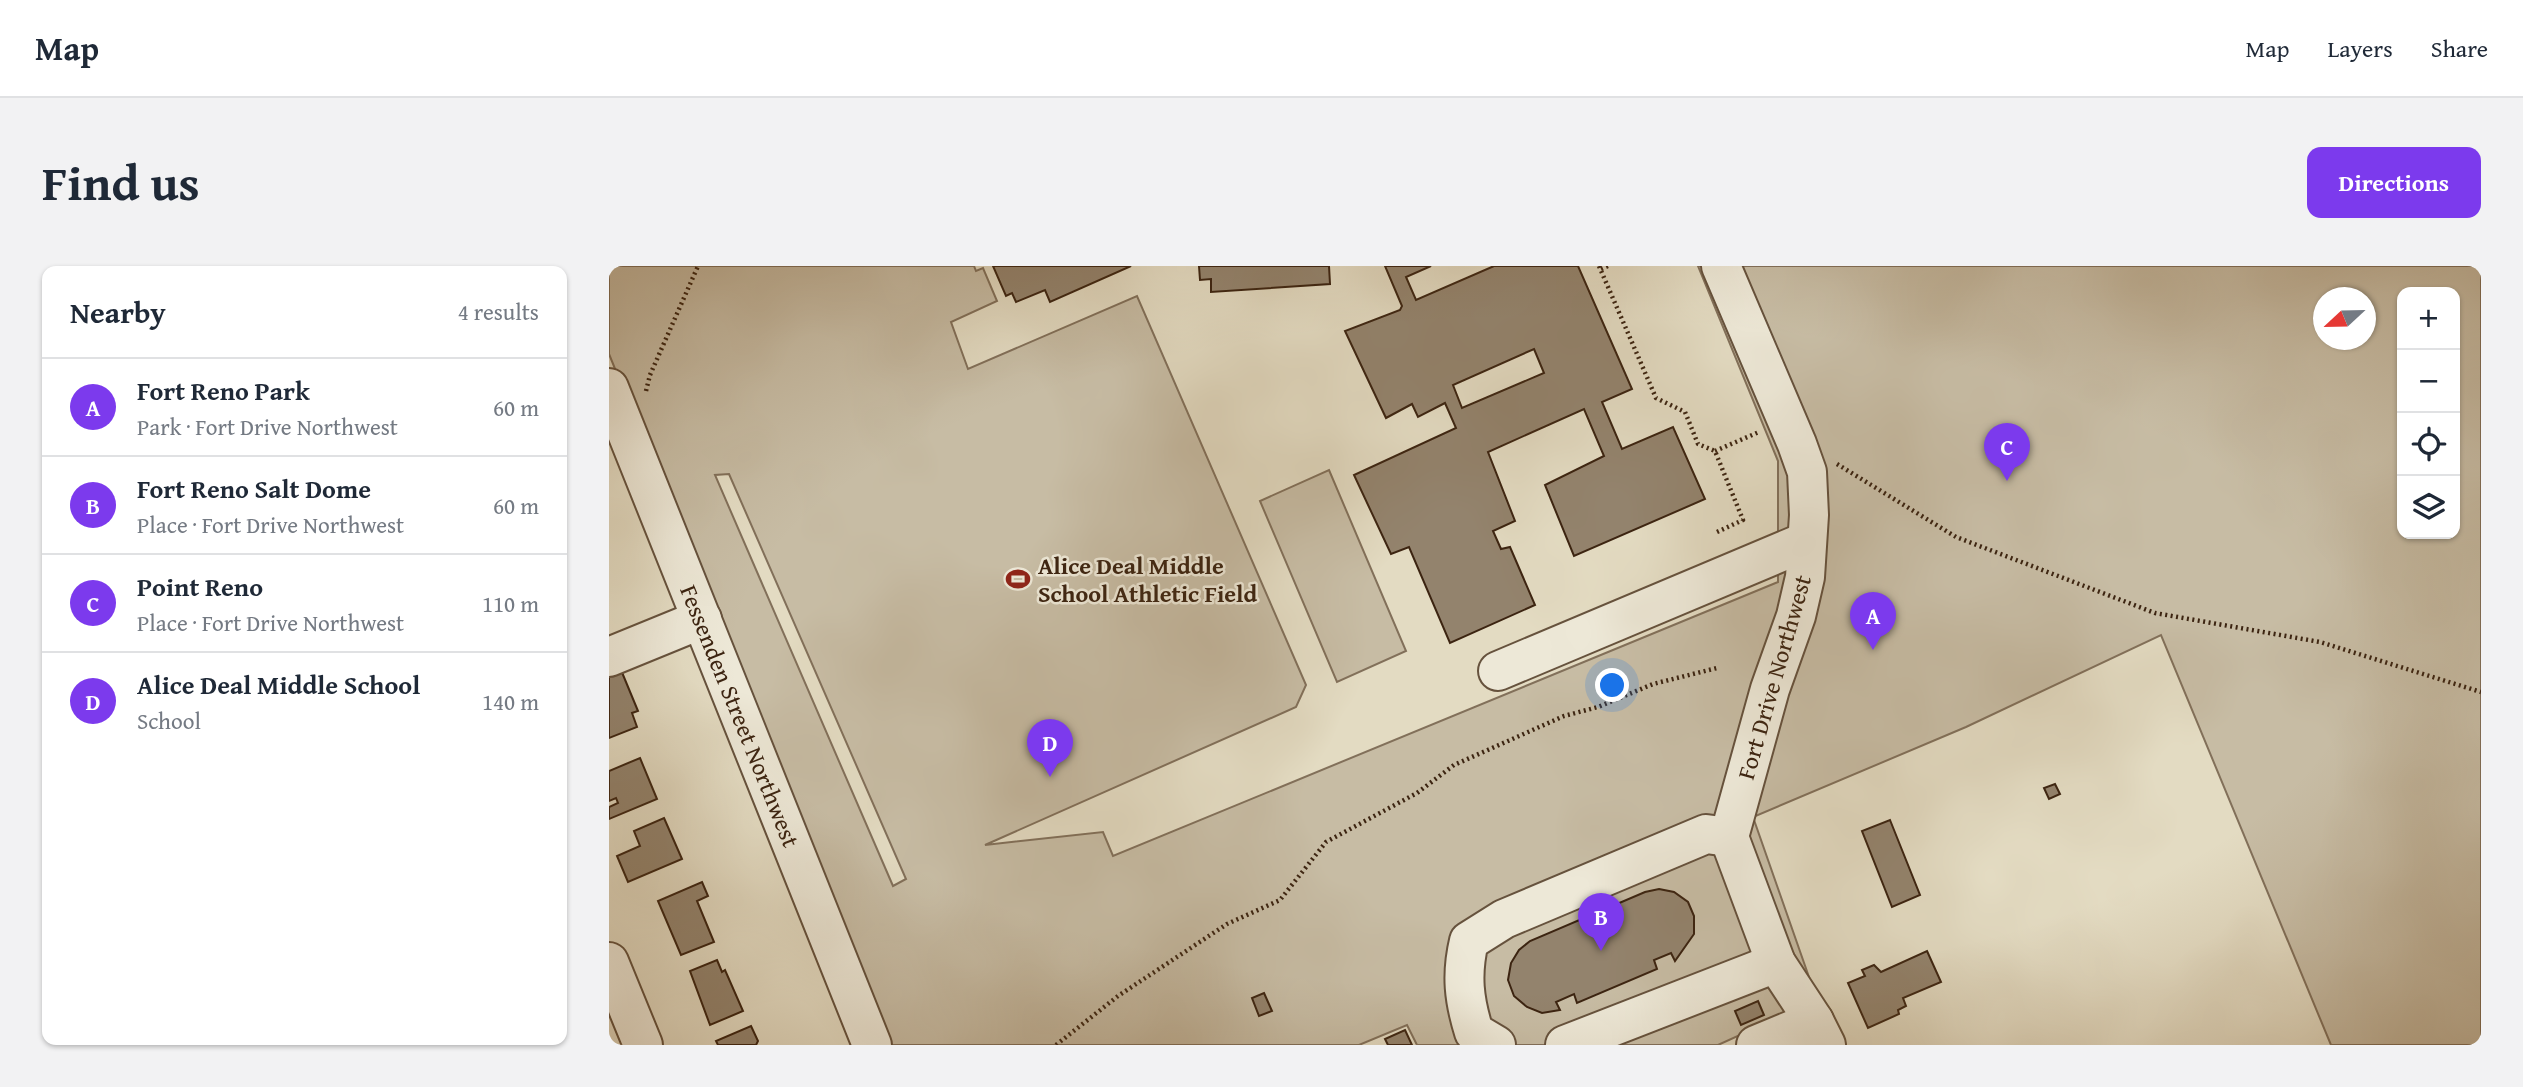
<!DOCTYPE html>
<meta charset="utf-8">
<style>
:root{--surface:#fff;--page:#f2f2f3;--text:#1f2937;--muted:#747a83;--line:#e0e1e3;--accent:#7c3aed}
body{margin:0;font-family:"Gentium Book Plus",serif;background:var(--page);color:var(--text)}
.controls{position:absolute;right:21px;top:21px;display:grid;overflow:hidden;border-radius:14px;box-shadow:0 2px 5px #0004}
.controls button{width:63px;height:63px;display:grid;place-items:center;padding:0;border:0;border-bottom:2px solid var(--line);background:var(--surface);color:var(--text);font:35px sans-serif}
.compass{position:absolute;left:1704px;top:21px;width:63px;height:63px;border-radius:50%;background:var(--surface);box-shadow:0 2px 5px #0004;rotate:248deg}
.you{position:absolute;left:1004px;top:420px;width:24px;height:24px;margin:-18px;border:5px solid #fff;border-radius:50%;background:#1a73e8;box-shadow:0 0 0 10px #1a73e833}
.badge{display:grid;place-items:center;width:46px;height:46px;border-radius:50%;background:var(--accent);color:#fff;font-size:23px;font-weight:700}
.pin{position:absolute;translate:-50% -58px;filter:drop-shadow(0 2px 4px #0008)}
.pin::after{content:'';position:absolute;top:37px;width:24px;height:21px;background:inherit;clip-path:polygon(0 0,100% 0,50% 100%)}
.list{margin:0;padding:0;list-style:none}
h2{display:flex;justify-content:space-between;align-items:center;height:91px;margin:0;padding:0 28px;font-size:30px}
h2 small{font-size:23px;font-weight:400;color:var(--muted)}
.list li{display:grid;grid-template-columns:46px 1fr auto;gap:21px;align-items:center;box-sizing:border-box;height:98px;padding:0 28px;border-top:2px solid var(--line)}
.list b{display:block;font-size:26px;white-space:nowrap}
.list p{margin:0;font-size:23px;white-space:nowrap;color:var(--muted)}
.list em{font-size:23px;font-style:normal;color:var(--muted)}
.icon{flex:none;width:38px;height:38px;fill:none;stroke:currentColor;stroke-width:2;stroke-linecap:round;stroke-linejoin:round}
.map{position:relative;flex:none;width:1872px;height:779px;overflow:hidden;border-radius:14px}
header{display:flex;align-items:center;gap:42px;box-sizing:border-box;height:98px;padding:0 35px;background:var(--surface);border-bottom:2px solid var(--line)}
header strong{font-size:33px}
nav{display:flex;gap:38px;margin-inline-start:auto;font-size:24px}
.intro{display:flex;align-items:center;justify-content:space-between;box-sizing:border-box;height:168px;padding:0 42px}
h1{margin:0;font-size:49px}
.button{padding:18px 32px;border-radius:14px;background:var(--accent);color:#fff;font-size:24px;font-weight:700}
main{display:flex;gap:42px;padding:0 42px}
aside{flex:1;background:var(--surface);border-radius:14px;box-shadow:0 2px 5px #0004}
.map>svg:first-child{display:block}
</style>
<header>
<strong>Map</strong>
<nav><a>Map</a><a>Layers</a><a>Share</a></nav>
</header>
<div class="intro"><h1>Find us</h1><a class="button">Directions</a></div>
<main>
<aside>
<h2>Nearby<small>4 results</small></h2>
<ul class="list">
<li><span class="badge">A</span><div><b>Fort Reno Park</b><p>Park · Fort Drive Northwest</p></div><em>60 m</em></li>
<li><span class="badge">B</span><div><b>Fort Reno Salt Dome</b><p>Place · Fort Drive Northwest</p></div><em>60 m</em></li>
<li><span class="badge">C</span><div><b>Point Reno</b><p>Place · Fort Drive Northwest</p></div><em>110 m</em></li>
<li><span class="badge">D</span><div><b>Alice Deal Middle School</b><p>School</p></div><em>140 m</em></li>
</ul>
</aside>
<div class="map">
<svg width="1872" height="779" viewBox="0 0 1872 779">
<rect width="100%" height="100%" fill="#e3dbc2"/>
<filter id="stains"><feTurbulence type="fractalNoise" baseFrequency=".00286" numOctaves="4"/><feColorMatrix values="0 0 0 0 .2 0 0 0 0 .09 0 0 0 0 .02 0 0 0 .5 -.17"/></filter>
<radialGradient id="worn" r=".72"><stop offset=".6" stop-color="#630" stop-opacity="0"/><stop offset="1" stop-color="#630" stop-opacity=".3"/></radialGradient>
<!-- green -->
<g fill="#c7bca4" stroke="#82705a" stroke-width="2" fill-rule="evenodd">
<path d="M0,0H365L367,5L374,2L388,35L342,56L359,103L528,30L697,419L687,441L376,579L494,566L504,590L1169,316V195L1089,0H1872V779H1722L1552,369L1357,461L1144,551L1208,734L1109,779H808L798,759L750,779H281L0,88ZM1793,26H1846V268H1793ZM1714,32H1756V74H1714ZM120,208L297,613L284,620L106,209Z"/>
<path d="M720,204L797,385L728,416L651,235Z"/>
</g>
<!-- building -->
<g fill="#93836d" stroke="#3c2411" stroke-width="2" fill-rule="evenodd">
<path d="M384,0H522L441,36L436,24L407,36L403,27L397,30Z"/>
<path d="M590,0H720L721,18L602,26V13L591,14Z"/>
<path d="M776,0H822L797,11L807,34L885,0H969L1023,123L993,136L1013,183L1064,161L1096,233L965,290L936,219L995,190L975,143L879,186L906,255L884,265L892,283L901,281L926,339L841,377L800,281L782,288L745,209L847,162L836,137L809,151L803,138L777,152L736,65L791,44L793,40ZM925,83L935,107L853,142L844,119Z"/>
<path d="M12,404L29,445L23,447L28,461L0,472V409Z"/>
<path d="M31,492L48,533L0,553V541L9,537L7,532L0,535V505Z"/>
<path d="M1446,518L1451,528L1440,533L1435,522Z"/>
<path d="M55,552L73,593L19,616L8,590L31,580L25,565Z"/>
<path d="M1281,554L1311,629L1283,641L1253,565Z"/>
<path d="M93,616L99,630L88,635L105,676L72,689L49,635Z"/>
<path d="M1050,623L1065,626L1079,636L1085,650V668L1066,695L1062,687L1045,694L1048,703L968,737L965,728L947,736L951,744L933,747L918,741L905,730L899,714L902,697L910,684L921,675L1036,626Z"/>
<path d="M1318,685L1332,716L1294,732L1297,740L1289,744L1290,748L1259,762L1239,717L1256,710L1253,704L1265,699L1272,706Z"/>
<path d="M108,694L113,706L116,704L134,745L101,759L81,705Z"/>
<path d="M655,727L663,745L650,750L643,732Z"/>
<path d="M1149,735L1155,749L1132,759L1126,745Z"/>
<path d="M142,760L149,775L147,779H109L107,775Z"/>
<path d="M796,764L803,779H779L776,773Z"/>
</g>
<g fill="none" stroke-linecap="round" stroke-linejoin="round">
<!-- minor casing -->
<g stroke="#66523d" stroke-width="42">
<g id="minor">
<path d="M1112,0L1188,178L1198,206L1200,249L1196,311L1187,350L1161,423L1120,571L1167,697L1205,755L1217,779"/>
<path d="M0,122L263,779"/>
<path d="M0,391L93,353"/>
<path d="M889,405L1198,275"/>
<path d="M0,696L34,779"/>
<path d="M887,779L865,766C855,734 852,709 860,675L895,653L1097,568L1120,571"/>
<path d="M956,779L1167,697"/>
<path d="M1147,779L1205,755"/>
</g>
</g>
<!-- path -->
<g stroke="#3c2411" stroke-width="4.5" stroke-dasharray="2 3.5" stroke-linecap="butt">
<path d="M990,0L1047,132L1076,146L1089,178L1106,185L1134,254L1108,266"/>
<path d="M992,3L999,0"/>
<path d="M37,125L41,109L89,0"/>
<path d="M1106,185L1150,166"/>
<path d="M1228,198L1347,271L1546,347L1711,376L1872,426"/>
<path d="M447,779L509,730L618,658L671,634L717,576L808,527L845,499L955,450L989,441L1044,418L1108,402"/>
</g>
<!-- minor -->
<use href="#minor" stroke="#ede8d7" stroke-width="38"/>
</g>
<!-- icons -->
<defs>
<g id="stadium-bare" transform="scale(1.89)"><path d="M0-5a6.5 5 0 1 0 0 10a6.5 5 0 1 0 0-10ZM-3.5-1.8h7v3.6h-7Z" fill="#8f2418" stroke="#ede8d7" stroke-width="2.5" paint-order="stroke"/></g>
</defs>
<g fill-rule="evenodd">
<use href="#stadium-bare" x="409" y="313"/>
</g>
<g text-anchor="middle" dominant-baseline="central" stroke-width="5" stroke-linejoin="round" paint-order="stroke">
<!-- poi labels -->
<g font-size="24" font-weight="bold" fill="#3c2411" stroke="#ede8d7" text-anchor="start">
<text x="429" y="299">Alice Deal Middle<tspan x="429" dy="28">School Athletic Field</tspan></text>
</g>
<!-- street labels -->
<g font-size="24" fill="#3c2411" stroke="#ede8d7">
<text transform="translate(1165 411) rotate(-74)">Fort Drive Northwest</text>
<text transform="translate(131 450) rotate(68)">Fessenden Street Northwest</text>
</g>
</g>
<rect width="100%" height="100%" filter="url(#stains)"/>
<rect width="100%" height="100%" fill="url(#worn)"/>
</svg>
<div class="controls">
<button>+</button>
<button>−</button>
<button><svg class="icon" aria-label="locate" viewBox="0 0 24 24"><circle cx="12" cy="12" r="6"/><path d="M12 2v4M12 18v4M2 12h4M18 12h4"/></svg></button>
<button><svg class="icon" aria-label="layers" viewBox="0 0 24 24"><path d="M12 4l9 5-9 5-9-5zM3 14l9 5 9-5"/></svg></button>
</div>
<svg class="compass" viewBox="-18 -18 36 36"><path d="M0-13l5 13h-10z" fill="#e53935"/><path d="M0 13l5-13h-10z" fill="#747a83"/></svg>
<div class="you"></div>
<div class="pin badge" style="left:1264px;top:384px">A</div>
<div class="pin badge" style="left:992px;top:685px">B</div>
<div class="pin badge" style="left:1398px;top:215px">C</div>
<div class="pin badge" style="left:441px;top:511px">D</div>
</div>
</main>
